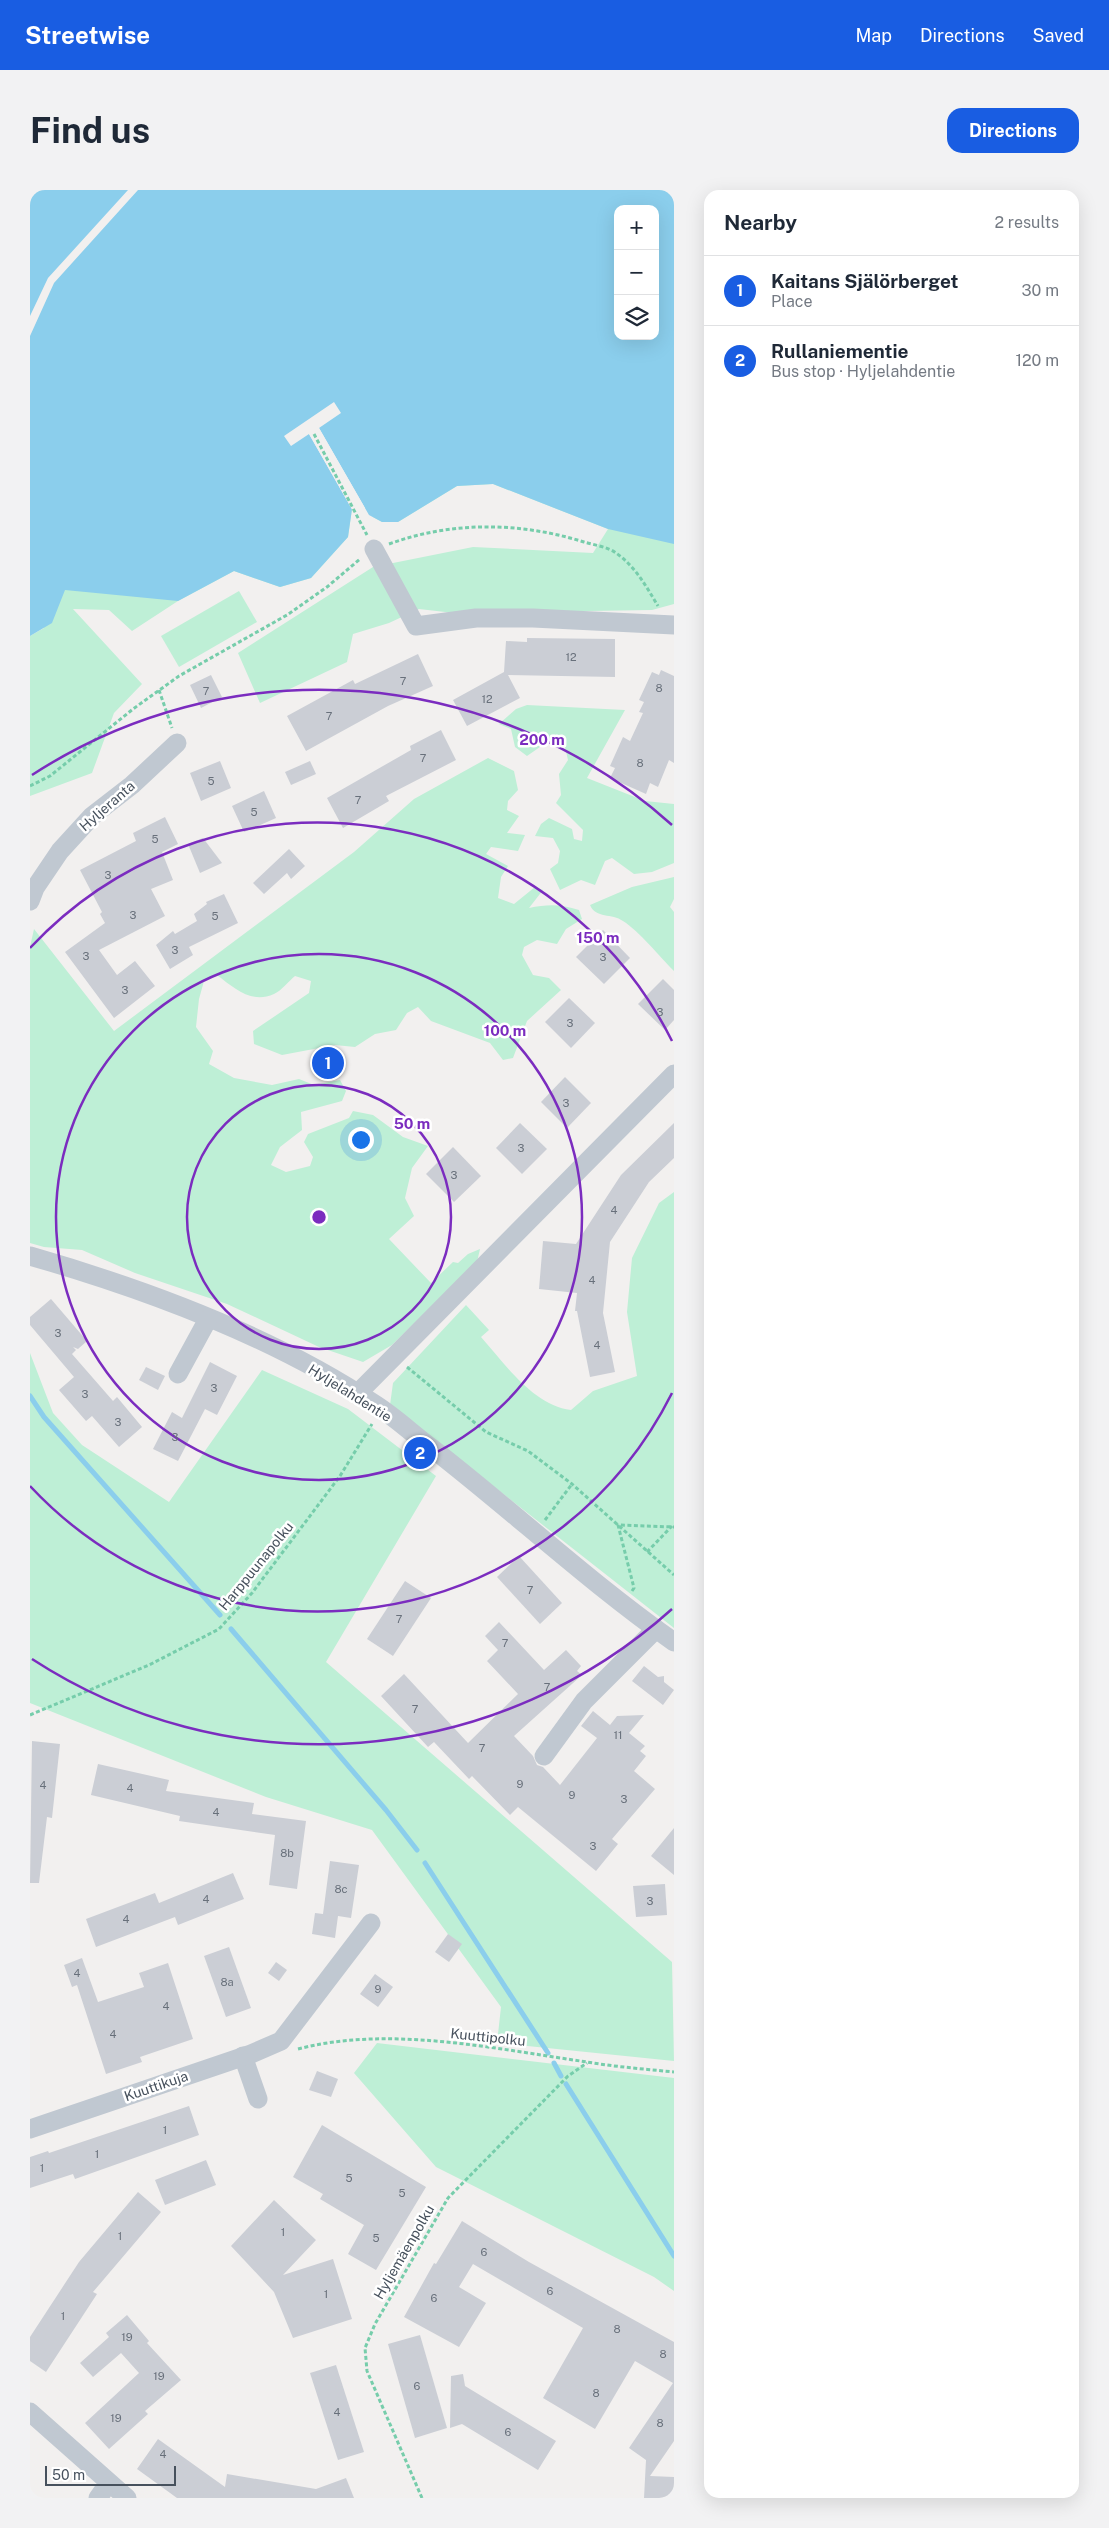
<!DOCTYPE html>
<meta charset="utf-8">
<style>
:root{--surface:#fff;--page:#f2f2f3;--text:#1f2937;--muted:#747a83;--line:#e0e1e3;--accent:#195de2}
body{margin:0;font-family:"Public Sans",sans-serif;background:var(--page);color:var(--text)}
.controls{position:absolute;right:15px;top:15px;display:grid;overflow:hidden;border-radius:10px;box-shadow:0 5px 20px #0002}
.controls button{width:45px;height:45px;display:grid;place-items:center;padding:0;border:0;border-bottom:1px solid var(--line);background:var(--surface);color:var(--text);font:25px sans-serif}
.scale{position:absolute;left:15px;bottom:12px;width:131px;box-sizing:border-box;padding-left:5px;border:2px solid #47515d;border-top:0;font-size:14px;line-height:18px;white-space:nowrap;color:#47515d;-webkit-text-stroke:4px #fff;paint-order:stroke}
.you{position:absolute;left:330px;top:949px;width:18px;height:18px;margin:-12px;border:4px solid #fff;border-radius:50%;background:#1a73e8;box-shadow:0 0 0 8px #1a73e833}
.badge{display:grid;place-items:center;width:32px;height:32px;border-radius:50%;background:var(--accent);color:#fff;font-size:16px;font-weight:700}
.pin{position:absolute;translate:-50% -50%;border:2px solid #fff;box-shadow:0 1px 5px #0006}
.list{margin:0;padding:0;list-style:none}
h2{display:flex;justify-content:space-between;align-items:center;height:65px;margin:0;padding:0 20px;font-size:21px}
h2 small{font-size:16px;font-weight:400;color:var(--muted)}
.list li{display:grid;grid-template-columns:32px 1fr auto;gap:15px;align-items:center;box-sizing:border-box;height:70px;padding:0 20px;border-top:1px solid var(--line)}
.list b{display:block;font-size:19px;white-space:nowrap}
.list p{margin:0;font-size:16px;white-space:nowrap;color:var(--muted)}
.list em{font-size:16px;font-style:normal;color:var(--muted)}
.icon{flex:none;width:28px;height:28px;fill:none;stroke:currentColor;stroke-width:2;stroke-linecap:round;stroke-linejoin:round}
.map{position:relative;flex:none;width:644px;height:2308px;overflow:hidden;border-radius:15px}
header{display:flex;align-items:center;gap:30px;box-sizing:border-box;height:70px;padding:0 25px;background:var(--accent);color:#fff}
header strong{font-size:24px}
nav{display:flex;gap:28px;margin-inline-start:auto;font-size:18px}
.intro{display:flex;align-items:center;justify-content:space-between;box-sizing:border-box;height:120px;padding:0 30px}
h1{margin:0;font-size:35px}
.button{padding:12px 22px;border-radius:15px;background:var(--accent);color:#fff;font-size:18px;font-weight:700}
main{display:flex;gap:30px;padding:0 30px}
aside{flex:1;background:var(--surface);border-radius:15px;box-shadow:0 5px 20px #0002}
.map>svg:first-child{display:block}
</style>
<header>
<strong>Streetwise</strong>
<nav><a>Map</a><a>Directions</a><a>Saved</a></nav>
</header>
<div class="intro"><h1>Find us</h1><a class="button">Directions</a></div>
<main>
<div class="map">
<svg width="644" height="2308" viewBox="0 0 644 2308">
<rect width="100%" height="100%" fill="#f2f0ef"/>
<!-- green -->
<g fill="#beefd6">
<path d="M644,201V414L622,420L424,423L389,419L359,433L323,444L317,472L230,513L208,463L343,377L443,357L563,363L578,339L463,294L427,296L368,332H352L343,327Z"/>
<path d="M322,319L318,347L281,388L250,397L204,381L148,411L102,441L79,420L43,419L112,494L84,523L62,583L0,606V446L14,438L10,390Z"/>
<path d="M209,401L227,432L149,477L131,446Z"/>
<path d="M497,515L595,520L557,588L615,611L644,614V673L622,682L604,684L582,668L575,671L565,695L551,690L530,700L520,679L528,673L530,661L523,648L505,646L511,634L519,628L542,639L544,649L552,651L553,640L526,613L531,605L529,584L538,570L534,553L520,550L497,566L485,557L481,539L469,534L486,519Z"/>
<path d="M458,568L484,581L488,600L478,611L477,620L489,626L477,643L495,645L488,661L461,657L456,664L478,676L471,687L468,708L484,714L505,697L513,700L499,718C518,714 531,714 549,720L552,729L536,739L527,754L507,750L494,757L492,765L503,785L519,788L531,800L497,831L483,868L473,870L460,853L401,831L388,817L377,823L366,840L345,844L325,857L305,855L252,865L224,854L223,841L279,803L281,791L265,786C259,791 251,801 244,804C221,814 204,798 187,785L174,791L169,809L166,837L183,861L179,874L204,888L242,895L269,889L284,895L310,890L316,901L312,911L271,922L272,940L250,957L241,975L256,982L280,976L283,967L274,952L278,944L319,928L323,921L343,925L373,947L398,956L382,978L375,1008L384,1026L359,1049L401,1093L423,1072L428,1073L438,1064L450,1059L447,1072L362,1155L333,1172L289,1157L197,1114L105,1083L52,1060L14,1057L0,1053V757L4,739L84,841L324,662L384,609Z"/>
<path d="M644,687V709L640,717L644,722V781C630,767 609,741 593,731C582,723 566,729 560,715L602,697Z"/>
<path d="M644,1002V1438L360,1215L363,1193L436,1115L459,1140L451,1147C475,1174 503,1215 541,1220L563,1201L607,1186L597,1122L602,1068L629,1013Z"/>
<path d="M0,1163L23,1223L52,1255L139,1312L232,1180L318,1219L406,1286L296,1472L642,1772L644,1871L467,1853L471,1817L342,1640L236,1607L0,1513Z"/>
<path d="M347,1853L644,1888V2101L624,2087L406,1977L324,1883Z"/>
</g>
<!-- water -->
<path fill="#8bceec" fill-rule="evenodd" d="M0,0H644V354L578,339L463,294L427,296L368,332H352L339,325L289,238L279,244L322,319L318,347L281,388L250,397L204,381L148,411L35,400L22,433L0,446ZM588,19H625V146H588Z"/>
<!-- pier -->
<g fill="#f2f0ef">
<path d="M98,0H108L24,93L0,146V126L18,88Z"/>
<path d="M304,212L311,223L289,238L335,318L333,319L288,241L282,245L324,318V323L279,244L261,256L254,246Z"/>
</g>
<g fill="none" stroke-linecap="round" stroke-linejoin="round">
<!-- stream -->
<g stroke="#8bceec" stroke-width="5">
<path d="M0,1206L14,1227L190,1425"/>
<path d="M201,1439L356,1620L387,1660"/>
<path d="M395,1673L518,1863"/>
<path d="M524,1873L531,1886"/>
<path d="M536,1894L644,2066"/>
</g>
</g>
<!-- building -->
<g fill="#cbced5">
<path d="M497,448L585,449V487L478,485L490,508L437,536L423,510L474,482L476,451L497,452Z"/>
<path d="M388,464L403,496L358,516L276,561L257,526L323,490L325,494Z"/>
<path d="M631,480L644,486V573L639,570L628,597L620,593L616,604L580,588L585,578L580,576L593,547L600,551L613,523L609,522L614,512L609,510L622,482L629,485Z"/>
<path d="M181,485L192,507L171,518L160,495Z"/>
<path d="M411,540L426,570L356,606L359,611L313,638L297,608L381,560L380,556Z"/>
<path d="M190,571L201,598L171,611L160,583Z"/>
<path d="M280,571L286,584L261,595L255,582Z"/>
<path d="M234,601L246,628L214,642L202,616Z"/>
<path d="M135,627L148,654L132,662L143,690L121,699L135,726L69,760L87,785L105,771L125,796L84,828L35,762L75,733L70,724L72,722L50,680L106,651L103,643Z"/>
<path d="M173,648L192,673L170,683L158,654Z"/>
<path d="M259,659L275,676L261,689L257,683L234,704L223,693Z"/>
<path d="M194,704L208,733L159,757L163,765L140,779L126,755L143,741L145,744L167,731L164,724L177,714L176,712Z"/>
<path d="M573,740L600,768L574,794L546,767Z"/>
<path d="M633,789L644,800V830L635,840L608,814Z"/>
<path d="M539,808L565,833L541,858L515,832Z"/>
<path d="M535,887L561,913L537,938L511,912Z"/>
<path d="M490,933L517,959L492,984L466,958Z"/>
<path d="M644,933V968L619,992L580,1052L573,1123L585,1182L560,1187L547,1121H545L547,1103L509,1099L513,1051L546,1054L591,985Z"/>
<path d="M423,957L451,986L424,1012L396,984Z"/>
<path d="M21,1109L57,1151L48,1159L43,1157L46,1160L42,1164L83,1211L87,1207L112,1237L89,1257L62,1226L56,1231L29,1200L44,1187L0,1135V1127Z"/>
<path d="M180,1172L207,1186L187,1225L175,1219L148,1271L123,1259L142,1222L152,1228Z"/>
<path d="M116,1177L135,1186L128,1200L109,1190Z"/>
<path d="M489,1366L532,1413L510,1434L467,1387Z"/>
<path d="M375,1391L401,1408L363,1466L337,1449Z"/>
<path d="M469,1432L514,1480L536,1460L551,1476L547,1481L552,1485L484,1546L503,1566L507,1575L513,1577L530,1595L567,1548L551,1536L563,1521L580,1535L587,1526L614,1525L599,1543L615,1556L610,1561L616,1566L604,1581L625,1599L582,1649L588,1654L566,1681L488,1617L480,1625L442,1586L439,1589L404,1552L398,1557L351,1506L374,1484L438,1553L488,1504L457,1471L468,1460L455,1446Z"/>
<path d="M614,1476L628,1487L634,1486V1492L644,1500L633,1515L602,1491Z"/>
<path d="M2,1551L30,1554L22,1628L17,1627L9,1693H0Z"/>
<path d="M68,1574L139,1590L136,1601L224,1613L222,1624L276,1631L267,1699L239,1695L245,1645L149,1631L150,1626L61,1605Z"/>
<path d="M644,1638V1685L621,1666Z"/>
<path d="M300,1671L329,1675L321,1728L308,1726L305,1748L282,1744L285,1723L293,1724Z"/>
<path d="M203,1683L214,1709L148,1735L145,1727L66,1757L56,1729L125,1703L129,1713Z"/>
<path d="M635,1694L637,1725L606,1727L603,1696Z"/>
<path d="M418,1744L432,1754L419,1772L405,1762Z"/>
<path d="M199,1757L221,1818L196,1827L174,1766Z"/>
<path d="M52,1768L68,1812L114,1797L109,1783L138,1773L163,1849L110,1867L112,1872L76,1884L47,1795L42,1797L34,1775Z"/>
<path d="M246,1772L257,1780L249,1791L238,1783Z"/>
<path d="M345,1784L363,1797L348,1817L330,1804Z"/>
<path d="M287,1881L308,1889L301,1907L279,1900Z"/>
<path d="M159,1916L169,1945L45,1989L43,1984L0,1998V1967L18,1961L19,1963Z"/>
<path d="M292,1935L396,1997L346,2080L318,2064L334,2035L290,2009L293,2004L263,1987Z"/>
<path d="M176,1970L186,1995L135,2015L125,1990Z"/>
<path d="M108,2002L131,2022L63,2102L67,2104L16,2182L0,2171V2147L49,2072Z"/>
<path d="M244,2010L286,2050L253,2085L303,2069L322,2129L263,2148L244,2102L201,2056Z"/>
<path d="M432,2031L499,2072L644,2152V2251L620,2286L644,2287V2308H614L616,2270L599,2258L643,2193L605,2171L565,2239L513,2208L553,2138L443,2074L429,2097L456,2113L429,2157L374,2127L404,2073L406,2074Z"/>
<path d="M97,2125L119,2151L117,2153L151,2190L115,2221L118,2224L79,2259L55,2233L109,2183L91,2163L63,2187L50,2173L79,2147L76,2143Z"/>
<path d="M390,2145L417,2238L385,2248L358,2154Z"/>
<path d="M306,2175L334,2262L308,2270L280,2183Z"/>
<path d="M433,2184L435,2196L526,2251L508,2280L432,2234L420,2238L421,2186Z"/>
<path d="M128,2249L195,2297L197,2284L286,2299L316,2288L324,2308H147L107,2279Z"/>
</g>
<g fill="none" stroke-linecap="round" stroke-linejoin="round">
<!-- path -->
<g stroke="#76cdab" stroke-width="3" stroke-dasharray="4 2.5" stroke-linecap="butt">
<path d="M284,244L337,345"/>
<path d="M359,354C422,331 490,332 554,352C564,355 578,357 586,363C605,376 616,396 628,416"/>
<path d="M129,500L142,538"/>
<path d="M0,596L20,586L103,519L149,486L257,425L297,397L330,369"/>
<path d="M377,1177L456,1242L498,1261L542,1294L644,1385"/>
<path d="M515,1330L542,1294"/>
<path d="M617,1362L642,1336"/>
<path d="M602,1401L604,1398L588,1335L644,1337"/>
<path d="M0,1525L119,1475L189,1439L222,1403L310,1286L342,1234"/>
<path d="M268,1859C359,1835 466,1859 557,1872C586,1877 615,1879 644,1882"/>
<path d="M392,2308L337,2181L335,2158L345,2134L418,2008L538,1886L557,1873"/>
</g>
<!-- minor -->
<g stroke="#c0c8d1" stroke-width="19">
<path d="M344,359L386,436L446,428H503L644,435"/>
<path d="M0,711L5,698L30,661L62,626L102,595L147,553"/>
<path d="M0,1066C115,1099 246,1148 346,1215C366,1228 384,1245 403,1259C484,1322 560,1393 644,1452"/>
<path d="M148,1184L178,1129"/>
<path d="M327,1204L644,884"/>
<path d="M514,1566L554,1511L626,1439"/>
<path d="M213,1866L228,1909"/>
<path d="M0,1939L221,1864L251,1851L341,1733"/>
<path d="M0,2222L97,2308"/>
<path d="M68,2308L73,2301"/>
</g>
</g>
<!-- distance rings -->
<g fill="none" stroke="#7b2cbf" stroke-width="2.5">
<circle cx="289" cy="1027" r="132"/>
<circle cx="289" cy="1027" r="263"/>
<path d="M642 1203A395 395 0 0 1 0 1296M0 758A395 395 0 0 1 642 851"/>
<path d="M642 1419A527 527 0 0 1 2 1469M2 585A527 527 0 0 1 642 635"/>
</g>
<g text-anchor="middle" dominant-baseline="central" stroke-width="5" stroke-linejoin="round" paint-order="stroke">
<!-- number labels -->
<g font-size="11" fill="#68707b">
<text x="541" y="467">12</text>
<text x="373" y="491">7</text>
<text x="629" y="498">8</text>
<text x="176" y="501">7</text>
<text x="457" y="509">12</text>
<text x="299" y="526">7</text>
<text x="393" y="568">7</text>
<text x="610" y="573">8</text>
<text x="181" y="591">5</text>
<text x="328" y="610">7</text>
<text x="224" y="622">5</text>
<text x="125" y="649">5</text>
<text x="78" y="685">3</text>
<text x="103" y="725">3</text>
<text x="185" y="726">5</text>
<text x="145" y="760">3</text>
<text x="56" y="766">3</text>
<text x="573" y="767">3</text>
<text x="95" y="800">3</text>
<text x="630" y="822">3</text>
<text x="540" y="833">3</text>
<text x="536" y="913">3</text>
<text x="491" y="958">3</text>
<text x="424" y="985">3</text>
<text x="584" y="1020">4</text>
<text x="562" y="1090">4</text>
<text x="28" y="1143">3</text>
<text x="567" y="1155">4</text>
<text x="184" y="1198">3</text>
<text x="55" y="1204">3</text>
<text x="88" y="1232">3</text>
<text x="145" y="1247">3</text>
<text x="500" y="1400">7</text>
<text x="369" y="1429">7</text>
<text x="475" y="1453">7</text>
<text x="517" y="1497">7</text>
<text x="385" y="1519">7</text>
<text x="588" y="1545">11</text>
<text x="452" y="1558">7</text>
<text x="490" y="1594">9</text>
<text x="13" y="1595">4</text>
<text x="100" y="1598">4</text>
<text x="542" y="1605">9</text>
<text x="594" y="1609">3</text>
<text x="186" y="1622">4</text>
<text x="563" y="1656">3</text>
<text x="257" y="1663">8b</text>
<text x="311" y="1699">8c</text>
<text x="176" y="1709">4</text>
<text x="620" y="1711">3</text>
<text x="96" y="1729">4</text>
<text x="47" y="1783">4</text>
<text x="197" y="1792">8a</text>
<text x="348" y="1799">9</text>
<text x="136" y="1816">4</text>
<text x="83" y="1844">4</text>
<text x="135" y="1940">1</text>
<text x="67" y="1964">1</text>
<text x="12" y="1978">1</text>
<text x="319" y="1988">5</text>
<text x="372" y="2003">5</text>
<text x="253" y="2042">1</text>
<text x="90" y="2046">1</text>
<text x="346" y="2048">5</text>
<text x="454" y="2062">6</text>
<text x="520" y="2101">6</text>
<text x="296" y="2104">1</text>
<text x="404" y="2108">6</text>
<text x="33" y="2126">1</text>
<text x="587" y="2139">8</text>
<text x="97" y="2147">19</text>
<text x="633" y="2164">8</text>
<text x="129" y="2186">19</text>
<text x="387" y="2196">6</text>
<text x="566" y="2203">8</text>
<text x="307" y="2222">4</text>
<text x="86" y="2228">19</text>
<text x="630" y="2233">8</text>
<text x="478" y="2242">6</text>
<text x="133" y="2264">4</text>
</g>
<!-- street labels -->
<g font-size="14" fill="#47515d" stroke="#fff">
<text transform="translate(77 616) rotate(-41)">Hyljeranta</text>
<text transform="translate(320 1203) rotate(32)">Hyljelahdentie</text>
<text transform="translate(226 1376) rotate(-51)">Harppuunapolku</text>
<text transform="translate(458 1847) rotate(6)">Kuuttipolku</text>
<text transform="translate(126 1896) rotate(-19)">Kuuttikuja</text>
<text transform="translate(374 2062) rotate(-60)">Hyljemäenpolku</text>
</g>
</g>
<circle cx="289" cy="1027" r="8" fill="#7b2cbf" stroke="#fff" stroke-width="2.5"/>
<g font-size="15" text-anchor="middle" font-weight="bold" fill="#7b2cbf" stroke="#fff" stroke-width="5" stroke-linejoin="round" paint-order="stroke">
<text x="512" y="555">200 m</text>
<text x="568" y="753">150 m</text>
<text x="475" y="846">100 m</text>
<text x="382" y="939">50 m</text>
</g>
</svg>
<div class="controls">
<button>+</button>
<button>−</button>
<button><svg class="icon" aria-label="layers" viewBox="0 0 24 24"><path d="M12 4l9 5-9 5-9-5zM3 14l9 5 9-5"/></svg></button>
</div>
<div class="scale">50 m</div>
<div class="you"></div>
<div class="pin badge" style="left:298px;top:873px">1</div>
<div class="pin badge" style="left:390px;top:1263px">2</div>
</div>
<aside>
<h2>Nearby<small>2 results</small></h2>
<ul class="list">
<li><span class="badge">1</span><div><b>Kaitans Själörberget</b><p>Place</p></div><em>30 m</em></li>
<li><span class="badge">2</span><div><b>Rullaniementie</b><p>Bus stop · Hyljelahdentie</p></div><em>120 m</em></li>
</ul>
</aside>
</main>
